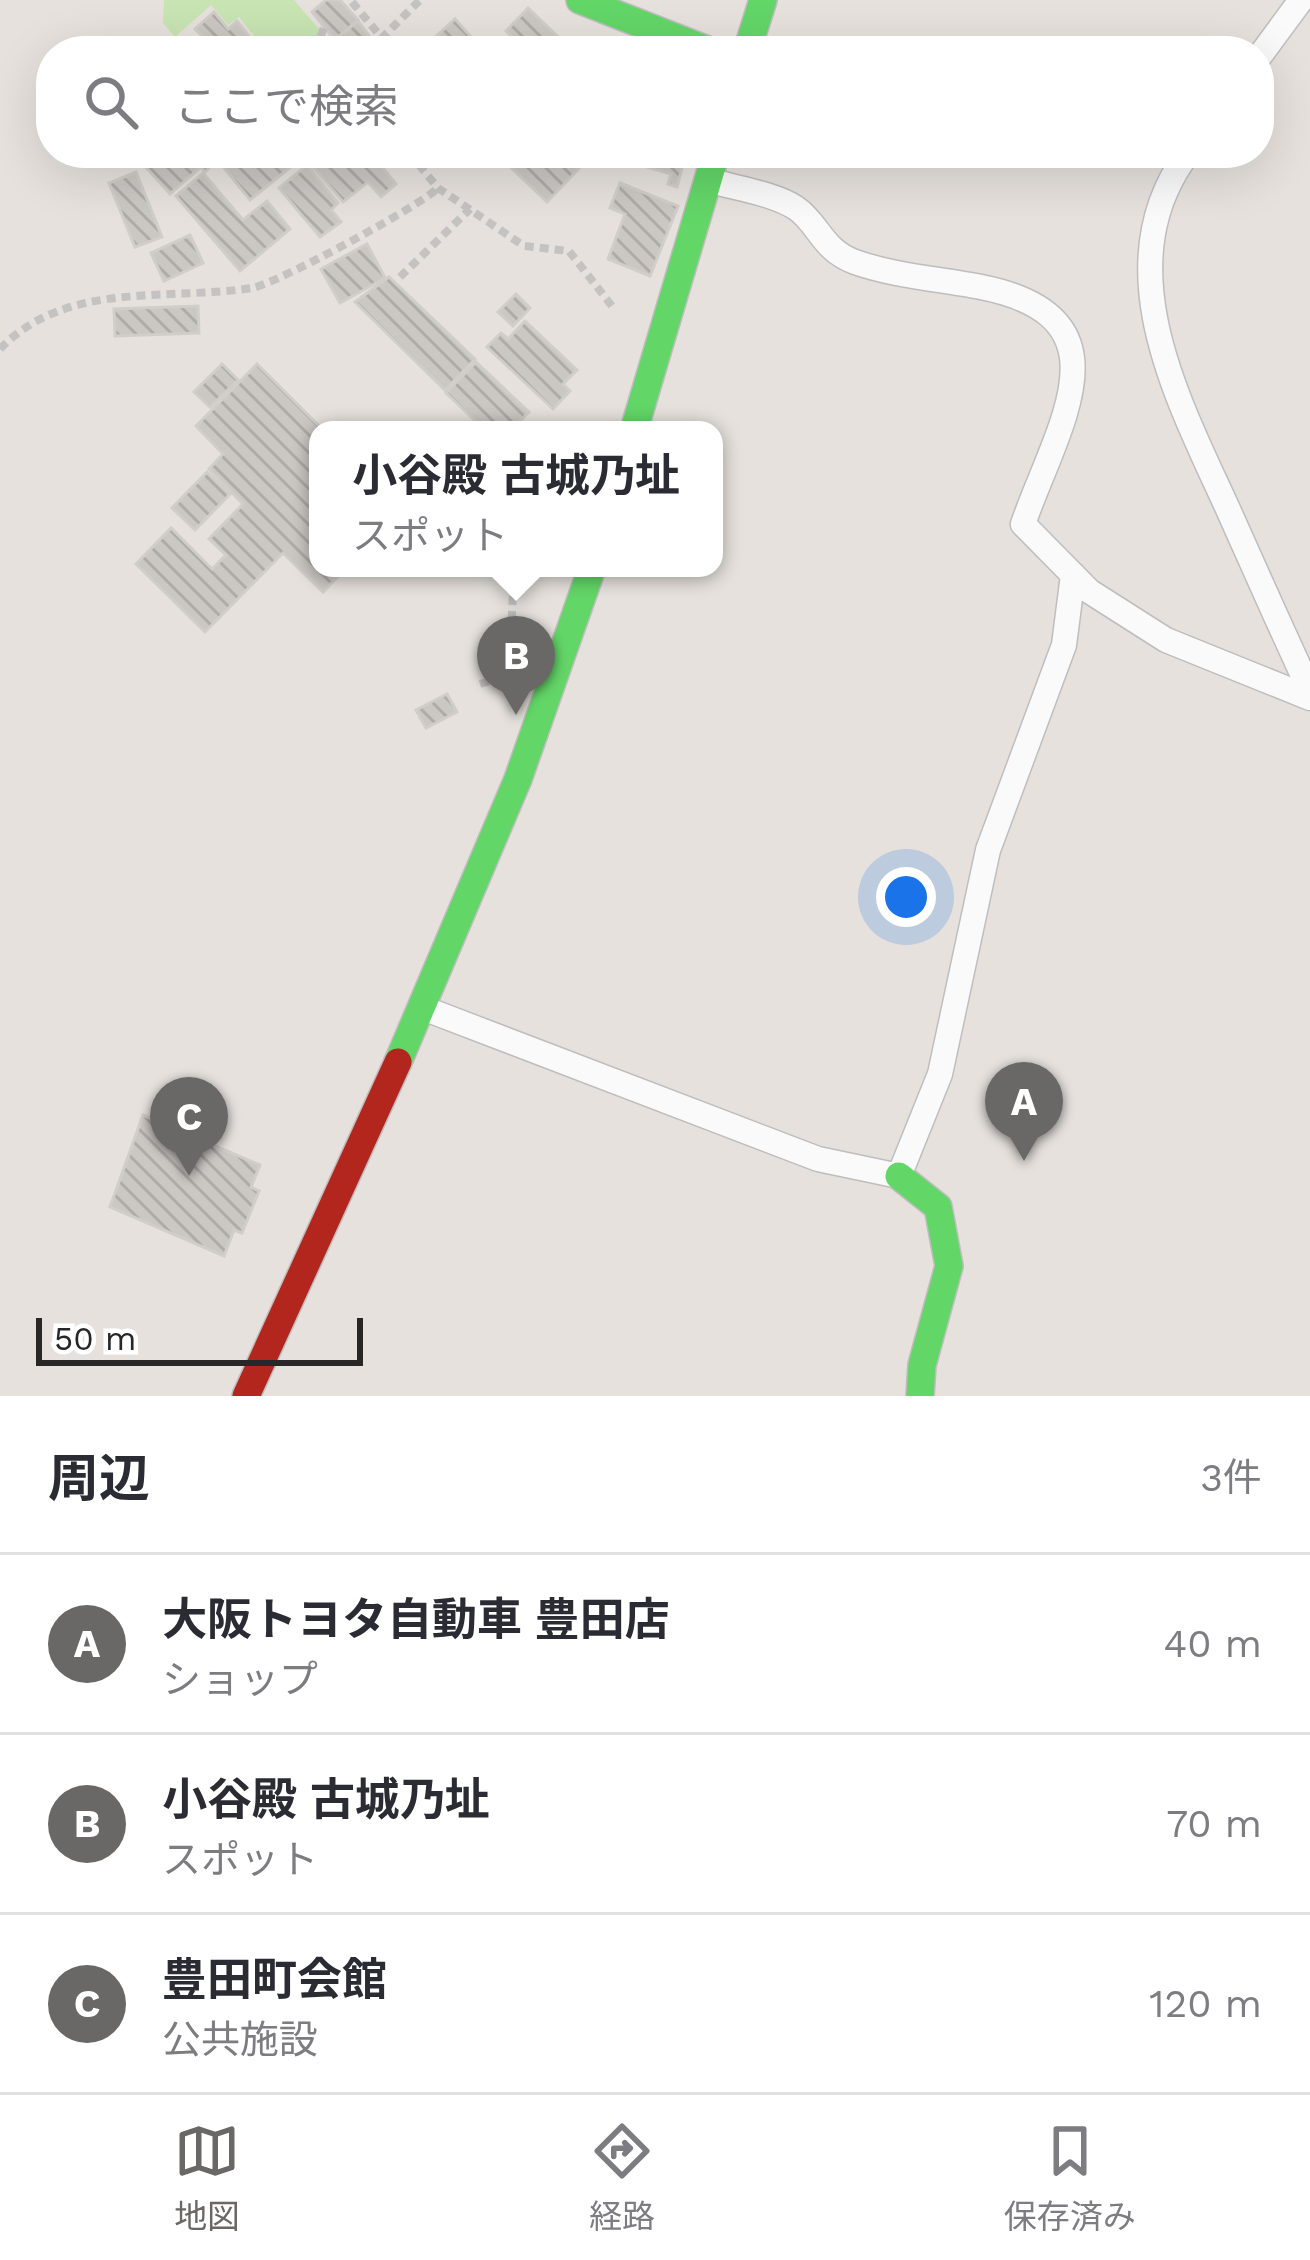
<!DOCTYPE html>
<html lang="ja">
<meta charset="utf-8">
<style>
:root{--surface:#fff;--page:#f7f7f7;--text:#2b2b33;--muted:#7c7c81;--line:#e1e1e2;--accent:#6a6866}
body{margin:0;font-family:"Work Sans","Noto Sans JP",sans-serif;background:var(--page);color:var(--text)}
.scale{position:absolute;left:36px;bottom:30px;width:327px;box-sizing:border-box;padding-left:12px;border:6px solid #272727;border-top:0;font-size:33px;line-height:42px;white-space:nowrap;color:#272727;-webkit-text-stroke:9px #fff;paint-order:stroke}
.you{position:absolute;left:906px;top:897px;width:42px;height:42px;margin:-30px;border:9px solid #fff;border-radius:50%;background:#1a73e8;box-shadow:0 0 0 18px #1a73e833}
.badge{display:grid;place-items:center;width:78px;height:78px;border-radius:50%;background:var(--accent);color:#fff;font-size:39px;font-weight:700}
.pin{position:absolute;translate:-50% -99px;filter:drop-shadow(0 3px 6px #0008)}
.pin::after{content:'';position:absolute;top:63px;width:42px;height:36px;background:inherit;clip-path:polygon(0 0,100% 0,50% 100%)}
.popup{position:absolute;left:309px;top:421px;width:414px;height:156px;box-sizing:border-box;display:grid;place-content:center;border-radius:24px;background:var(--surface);filter:drop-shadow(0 3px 9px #0005);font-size:39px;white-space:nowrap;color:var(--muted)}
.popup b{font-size:45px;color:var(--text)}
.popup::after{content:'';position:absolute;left:50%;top:100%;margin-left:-24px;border:24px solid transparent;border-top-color:var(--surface)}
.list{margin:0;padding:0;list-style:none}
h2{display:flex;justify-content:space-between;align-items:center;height:156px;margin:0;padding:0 48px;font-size:51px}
h2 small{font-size:39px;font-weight:400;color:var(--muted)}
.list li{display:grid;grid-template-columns:78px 1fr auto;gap:36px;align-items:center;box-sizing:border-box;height:180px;padding:0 48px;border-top:3px solid var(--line)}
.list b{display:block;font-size:45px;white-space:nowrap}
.list p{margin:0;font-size:39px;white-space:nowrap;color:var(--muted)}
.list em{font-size:39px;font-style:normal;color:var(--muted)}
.icon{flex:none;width:66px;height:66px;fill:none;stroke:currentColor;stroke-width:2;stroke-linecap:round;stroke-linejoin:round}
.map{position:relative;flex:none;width:1310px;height:1396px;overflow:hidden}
.search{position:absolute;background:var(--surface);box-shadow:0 12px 48px #0002;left:36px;right:36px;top:36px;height:132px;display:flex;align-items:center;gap:30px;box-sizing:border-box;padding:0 42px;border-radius:48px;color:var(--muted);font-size:45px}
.sheet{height:696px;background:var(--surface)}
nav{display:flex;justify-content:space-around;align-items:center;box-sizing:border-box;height:168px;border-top:3px solid var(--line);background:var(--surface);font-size:33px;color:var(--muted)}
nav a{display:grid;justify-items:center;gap:6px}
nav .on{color:var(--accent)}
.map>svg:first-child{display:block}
</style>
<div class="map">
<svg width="1310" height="1396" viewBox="0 0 1310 1396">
<defs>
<pattern id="building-back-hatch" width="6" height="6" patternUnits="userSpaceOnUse" patternTransform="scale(3)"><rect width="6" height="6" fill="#cbc7c3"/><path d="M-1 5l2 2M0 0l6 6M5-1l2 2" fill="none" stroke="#aeaba8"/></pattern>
</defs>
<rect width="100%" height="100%" fill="#e6e1dc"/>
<!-- garden -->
<path fill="#c8e4b2" d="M164,0H294L338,51H266L239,17L228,25L211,5L175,37L163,23Z"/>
<!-- building -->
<g fill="url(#building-back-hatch)" stroke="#d1cdc8" stroke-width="3">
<path d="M326,0H340L358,20L335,40L312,12Z"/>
<path d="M528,8L573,51H527L506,31Z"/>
<path d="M214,12L228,29L237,21L261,51H184L202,36L195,29Z"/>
<path d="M455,19L471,37L456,51H420Z"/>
<path d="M358,21L371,38L373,51H347L336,39Z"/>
<path d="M156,153H208L215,162L205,172L201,167L170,194L143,164Z"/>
<path d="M212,153H308L250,200Z"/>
<path d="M318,153H371L396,184L381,197L368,182L343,202L308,161Z"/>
<path d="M581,153L588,159L547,202L497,154Z"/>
<path d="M600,153H686L677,187L668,184L671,174Z"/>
<path d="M307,165L338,203L331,210L341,222L320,237L279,188Z"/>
<path d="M136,172L162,237L135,247L109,183Z"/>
<path d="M203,173L243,220L267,201L290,229L240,271L176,196Z"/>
<path d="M620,183L678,206L650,276L608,259L625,214L610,208Z"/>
<path d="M190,235L203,263L164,281L151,253Z"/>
<path d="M367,244L385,278L340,303L321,269Z"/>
<path d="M389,277L475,359L445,390L355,302Z"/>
<path d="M516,294L530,308L513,326L498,312Z"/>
<path d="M198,306L199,333L115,336L114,309Z"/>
<path d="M525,321L577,370L563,384L570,391L553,409L487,347L501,333L508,339Z"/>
<path d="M476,362L529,412L512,429L504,421L496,430H485L446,393Z"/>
<path d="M222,364L238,380L210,407L194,392Z"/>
<path d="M257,364L323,430H318V568H346L323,592L283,553L205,632L136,564L171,528L212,569L226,555L209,539L243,504L209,469L223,454L196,426Z"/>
<path d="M207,472L230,494L195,530L172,508Z"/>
<path d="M447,694L457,712L426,728L416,710Z"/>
<path d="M143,1115L260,1165L251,1187L259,1191L242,1233L234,1230L224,1256L110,1207Z"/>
</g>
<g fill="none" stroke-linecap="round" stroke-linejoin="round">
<!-- lane casing -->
<g stroke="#bfbdbe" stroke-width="27">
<g id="lane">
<path d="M1259,57L1301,0"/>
<path d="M1188,153C1105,264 1177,398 1227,507C1254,568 1282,630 1310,691"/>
<path d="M708,180C734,188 773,193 796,208C819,224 822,250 855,262C894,276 941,279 981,287C1133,317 1058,424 1023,524L1089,591L1166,640L1310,698"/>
<path d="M423,1008L818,1159L899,1176L940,1074L988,850L1064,645L1073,575"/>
</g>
</g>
<!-- fast casing -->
<g stroke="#bfbdbe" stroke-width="30">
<g id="fast">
<path d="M580,0L710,51"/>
<path d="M747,51L763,0"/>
<path d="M634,430L716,153"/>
<path d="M398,1062L518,779L592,568"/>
<path d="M899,1176L938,1207L949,1266L922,1365L920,1396"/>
</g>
</g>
<!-- jam casing -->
<g stroke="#bfbdbe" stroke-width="30">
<path id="jam" d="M246,1396L398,1062"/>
</g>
<!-- path -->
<g stroke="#c4c3c2" stroke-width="8" stroke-dasharray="9 6" stroke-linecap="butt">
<path d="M352,2L377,32L382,51"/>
<path d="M381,39L420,0"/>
<path d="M316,51L324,27"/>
<path d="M409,153L438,188L524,246L569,251L615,310"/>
<path d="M400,277L470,209"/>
<path d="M0,349C66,280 168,301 252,288C276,284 420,206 438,188"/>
<path d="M511,635L514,568"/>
<path d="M480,684L499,678"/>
</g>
<!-- lane -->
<use href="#lane" stroke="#fbfafa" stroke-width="24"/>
<!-- fast -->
<use href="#fast" stroke="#63d668" stroke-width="27"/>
<!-- jam -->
<use href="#jam" stroke="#b3261e" stroke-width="27"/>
</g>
</svg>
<div class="scale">50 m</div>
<div class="you"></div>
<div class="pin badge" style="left:1024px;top:1161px">A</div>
<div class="pin badge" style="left:516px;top:715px">B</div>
<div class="popup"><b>小谷殿 古城乃址</b>スポット</div>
<div class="pin badge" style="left:189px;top:1176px">C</div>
<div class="search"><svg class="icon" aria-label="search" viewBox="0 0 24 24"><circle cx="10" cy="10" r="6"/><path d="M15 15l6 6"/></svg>ここで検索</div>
</div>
<section class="sheet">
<h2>周辺<small>3件</small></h2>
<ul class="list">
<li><span class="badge">A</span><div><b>大阪トヨタ自動車 豊田店</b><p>ショップ</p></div><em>40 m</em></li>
<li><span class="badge">B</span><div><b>小谷殿 古城乃址</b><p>スポット</p></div><em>70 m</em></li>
<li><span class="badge">C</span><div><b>豊田町会館</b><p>公共施設</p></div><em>120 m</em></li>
</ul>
</section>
<nav>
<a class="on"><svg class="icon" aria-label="map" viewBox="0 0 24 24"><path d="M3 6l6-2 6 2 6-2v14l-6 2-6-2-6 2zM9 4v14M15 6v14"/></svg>地図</a>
<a><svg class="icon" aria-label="directions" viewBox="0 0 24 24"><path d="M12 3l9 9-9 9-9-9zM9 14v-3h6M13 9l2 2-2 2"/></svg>経路</a>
<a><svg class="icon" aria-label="saved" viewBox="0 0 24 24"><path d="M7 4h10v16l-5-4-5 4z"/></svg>保存済み</a>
</nav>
